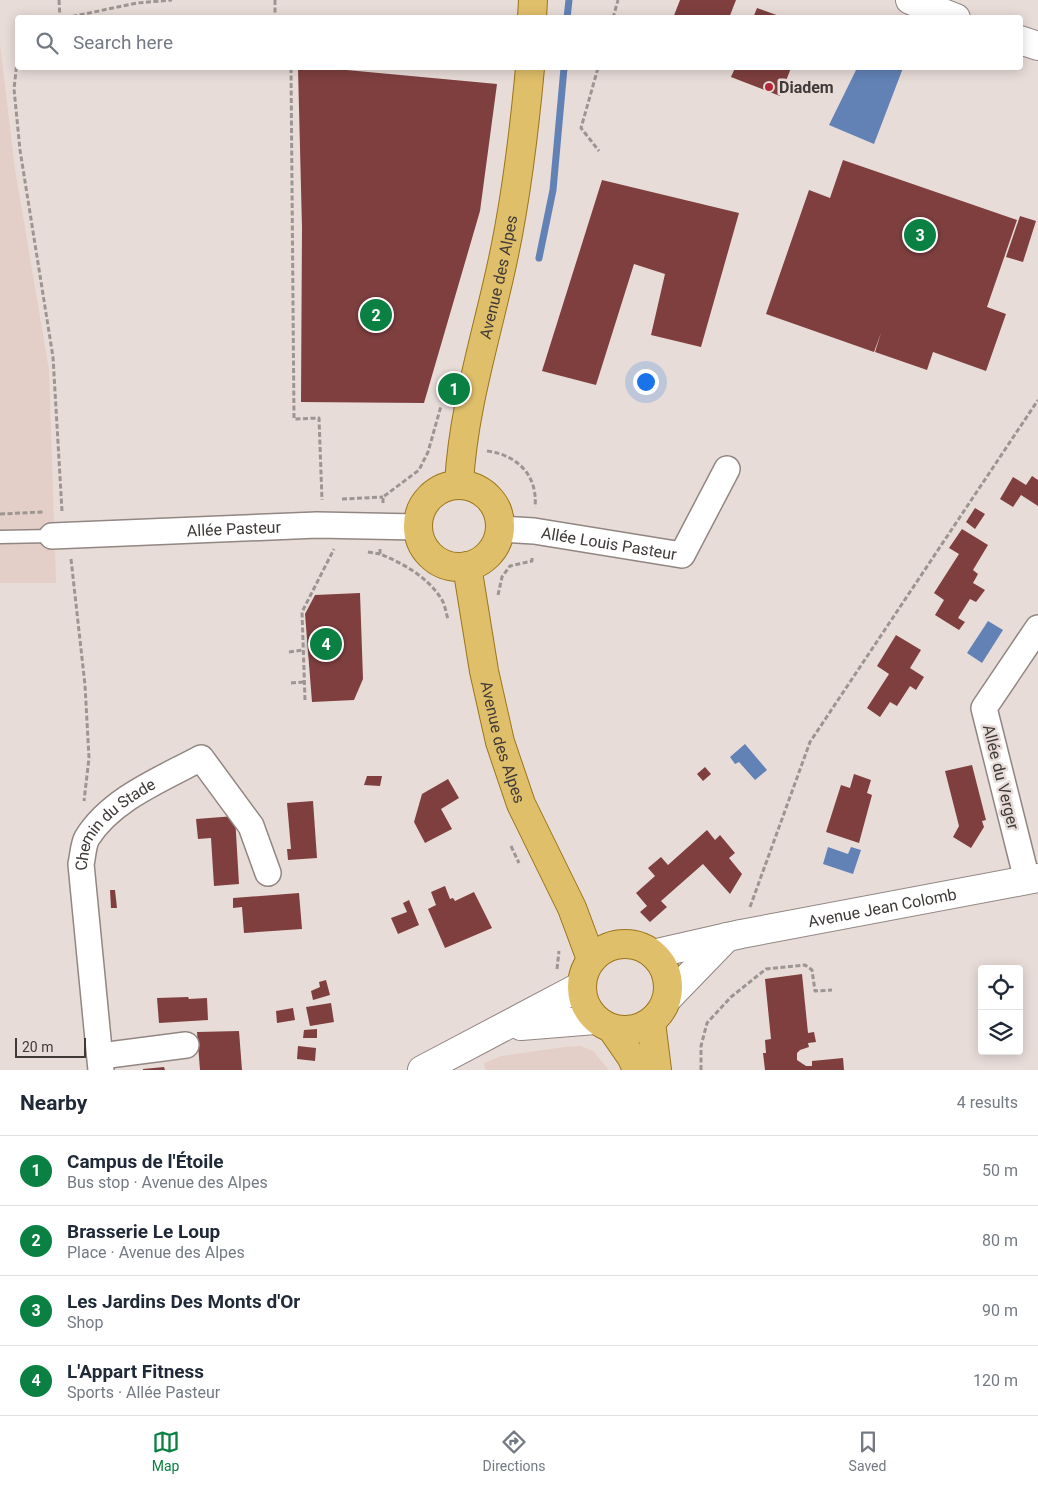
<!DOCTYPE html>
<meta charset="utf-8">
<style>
:root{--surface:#fff;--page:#f6f6f7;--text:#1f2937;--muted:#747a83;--line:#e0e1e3;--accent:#0b8043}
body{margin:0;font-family:Roboto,sans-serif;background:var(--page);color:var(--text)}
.controls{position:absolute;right:15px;bottom:15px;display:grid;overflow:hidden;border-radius:5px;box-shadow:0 2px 12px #0003}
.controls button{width:45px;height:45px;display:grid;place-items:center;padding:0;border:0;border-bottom:1px solid var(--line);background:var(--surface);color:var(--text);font:25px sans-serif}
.scale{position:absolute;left:15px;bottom:12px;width:71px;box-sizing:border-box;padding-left:5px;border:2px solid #3f3a38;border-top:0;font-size:14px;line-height:18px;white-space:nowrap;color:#3f3a38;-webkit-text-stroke:4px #e8dcd8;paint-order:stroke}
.you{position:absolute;left:645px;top:381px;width:18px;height:18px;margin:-12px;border:4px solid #fff;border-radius:50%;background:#1a73e8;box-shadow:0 0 0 8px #1a73e833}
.badge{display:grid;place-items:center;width:32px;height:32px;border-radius:50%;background:var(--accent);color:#fff;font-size:16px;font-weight:700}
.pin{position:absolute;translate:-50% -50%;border:2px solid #fff;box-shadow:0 1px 5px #0006}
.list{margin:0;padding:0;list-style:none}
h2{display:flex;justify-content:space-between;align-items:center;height:65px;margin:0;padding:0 20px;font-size:21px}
h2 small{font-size:16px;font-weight:400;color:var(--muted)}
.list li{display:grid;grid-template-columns:32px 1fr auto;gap:15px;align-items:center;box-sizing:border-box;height:70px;padding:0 20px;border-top:1px solid var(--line)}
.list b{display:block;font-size:19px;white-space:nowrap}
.list p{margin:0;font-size:16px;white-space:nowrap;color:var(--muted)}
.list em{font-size:16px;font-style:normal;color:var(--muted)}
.icon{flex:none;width:28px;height:28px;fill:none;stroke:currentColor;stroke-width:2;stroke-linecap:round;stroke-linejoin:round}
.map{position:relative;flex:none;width:1038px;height:1070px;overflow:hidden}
.search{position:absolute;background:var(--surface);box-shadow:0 2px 12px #0003;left:15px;right:15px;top:15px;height:55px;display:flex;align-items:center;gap:12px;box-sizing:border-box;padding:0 18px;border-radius:5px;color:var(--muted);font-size:19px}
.sheet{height:345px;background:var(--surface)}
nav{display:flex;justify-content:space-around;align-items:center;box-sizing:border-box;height:70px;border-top:1px solid var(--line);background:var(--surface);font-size:14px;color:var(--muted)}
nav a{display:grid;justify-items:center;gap:2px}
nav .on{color:var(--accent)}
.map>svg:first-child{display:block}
</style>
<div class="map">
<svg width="1038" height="1070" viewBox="0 0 1038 1070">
<rect width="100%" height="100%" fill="#e8dcd8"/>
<!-- built -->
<g fill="#e3cfc7">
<path d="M0,44L15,169L49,370L56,583H0Z"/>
<path d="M581,1046L593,1051L609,1070H485L484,1063L501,1056L564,1047Z"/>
</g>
<!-- water -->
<g fill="#6282b6">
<path d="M857,68H903L874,144L829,125Z"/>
<path d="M988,621L1003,630L982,663L967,653Z"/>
<path d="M745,744L767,770L755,780L739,762L735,764L730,757Z"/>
<path d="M828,847L848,854L851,847L861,850L853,874L823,864Z"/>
</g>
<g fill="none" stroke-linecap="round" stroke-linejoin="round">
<!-- stream -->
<g stroke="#6282b6" stroke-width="7">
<path d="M567,18L569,0"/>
<path d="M539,258L553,190L564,68"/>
</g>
</g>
<!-- building -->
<g fill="#7f3f3f">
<path d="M680,0H736L729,18H673Z"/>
<path d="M757,8L782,17V18H753Z"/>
<path d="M298,68H325L497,84L480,211L424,403L301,402L302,228Z"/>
<path d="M735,68H791L780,96L731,77Z"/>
<path d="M843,160L1017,220L987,307L1006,314L986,371L933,352L927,370L875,352L881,333L874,352L766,314L809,190L830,198Z"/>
<path d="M602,180L739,213L701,347L651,335L665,274L634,264L596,385L542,371Z"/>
<path d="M1020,216L1036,221L1023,262L1006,257Z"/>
<path d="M1032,476L1038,480V506L1021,495L1013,507L1000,499L1013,477L1026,485Z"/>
<path d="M975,508L985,514L975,529L966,522Z"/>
<path d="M962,529L988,545L973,570L978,574L973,583L985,590L976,602L970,599L958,618L965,622L959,630L935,615L944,600L934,593L959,554L949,548Z"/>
<path d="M360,593L363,679L354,700L312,702L305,614L315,595Z"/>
<path d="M896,635L921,650L910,668L924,677L916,690L910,686L897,706L890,702L880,717L867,708L889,674L877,666Z"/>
<path d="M972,765L986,820L982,821L984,827L971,848L953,837L959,826L945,771Z"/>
<path d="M705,767L711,774L703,781L697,774Z"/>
<path d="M854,774L871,780L867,793L872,795L859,843L826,832L841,785L850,788Z"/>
<path d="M367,776H382L380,786L364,785Z"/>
<path d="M448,779L459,798L441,809L452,829L425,843L414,822L422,794Z"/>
<path d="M313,801L317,858L288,860L287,849H291L287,803Z"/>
<path d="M235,816L239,884L214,886L211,838L198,839L196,819Z"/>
<path d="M707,830L715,840L720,835L735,853L729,858L742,874L730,894L703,864L661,901L667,907L650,922L640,912L647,906L636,893L655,876L648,868L661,857L668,865Z"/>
<path d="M445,886L450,899L453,898L455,901L474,892L492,928L445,948L428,909L436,905L431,892Z"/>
<path d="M110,890H115L117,908H111Z"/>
<path d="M299,893L302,929L244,933L242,907L233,908V898Z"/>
<path d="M409,900L419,925L398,934L391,918L407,912L403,903Z"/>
<path d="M802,974L808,1033L814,1032L816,1042L808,1043L809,1047L800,1050L797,1053V1060L806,1066H812V1061L843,1058L844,1070H765L763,1053H766L765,1040L771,1039L765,979Z"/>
<path d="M326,980L330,995L313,1000L311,991L320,987L319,982Z"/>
<path d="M188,997L189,999L207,998L208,1020L159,1023L157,998Z"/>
<path d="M331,1003L334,1022L310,1026L306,1007Z"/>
<path d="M293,1008L295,1020L277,1023L276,1011Z"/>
<path d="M317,1029V1038H303L304,1030Z"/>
<path d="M239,1031L242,1070H200L197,1032Z"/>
<path d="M298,1046L316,1048L315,1061L297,1059Z"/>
<path d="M164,1067L165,1070H143V1069Z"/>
</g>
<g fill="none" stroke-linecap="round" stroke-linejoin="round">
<!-- lane casing -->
<g stroke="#918682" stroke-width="15">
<path id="lane" d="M0,537L52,536"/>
</g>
<!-- street casing -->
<g stroke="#918682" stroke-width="28">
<g id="street">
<path id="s1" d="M500,529L534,531L682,555L727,469"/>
<path id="s2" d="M52,536L317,525L417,527"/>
<path d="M1027,880L984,708L1038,628"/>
<path d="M101,1056L186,1045"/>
<path id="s3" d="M101,1070L81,864C83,856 83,845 87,838C111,799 162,779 201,758L251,826L268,873"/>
</g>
</g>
<!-- secondary casing -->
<g stroke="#918682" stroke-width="30">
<g id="secondary">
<path d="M910,0L956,18"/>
<path d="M1020,40L1038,46"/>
<path id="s4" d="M653,954L741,934L1038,878"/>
<path d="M667,999L727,937"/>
<path d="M521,1026L595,1020"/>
<path d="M422,1070L581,986"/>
</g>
</g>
<!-- primary casing -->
<g stroke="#9b7519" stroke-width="30">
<g id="primary">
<path d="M532,18L533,0"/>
<path id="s5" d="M459,484C463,409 486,338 502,264C516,200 524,133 530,68"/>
<circle cx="459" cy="526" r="41"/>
<path id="s6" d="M467,566L484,671L500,742L521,804L572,908L591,959"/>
<circle cx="625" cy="987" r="43"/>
<path d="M651,1022L657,1070"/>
<path d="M612,1029L632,1058L637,1070"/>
</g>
</g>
<!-- path -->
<g stroke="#9d9591" stroke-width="3" stroke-dasharray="5 2.5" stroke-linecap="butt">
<path d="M59,0L60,18"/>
<path d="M275,0V18"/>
<path d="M65,18L137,3L172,0"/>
<path d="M613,18L618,0"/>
<path d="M18,52L14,89L20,150L53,357L62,511"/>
<path d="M291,68L294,419L319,418L322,500"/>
<path d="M598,68L581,128L599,151"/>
<path d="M487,451C518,455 538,476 535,507"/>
<path d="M342,499L383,497"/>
<path d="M383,503V497L419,470L428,452L441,406"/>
<path d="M0,514L43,512"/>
<path d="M380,549V554C403,563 429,578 442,600C445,605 446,613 448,619"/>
<path d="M368,552L380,554"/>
<path d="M71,559L85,685L89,758L84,801"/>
<path d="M498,595L502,577L510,566L532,561V556"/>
<path d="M289,652L303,650"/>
<path d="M291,683L304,682"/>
<path d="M305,700L302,612L334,549"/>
<path d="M511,846L519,863"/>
<path d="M750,907L810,742L1038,400"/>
<path d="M557,969L559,951"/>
<path d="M701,1070V1046L707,1023L731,997L766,969L805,965L812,970L815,991L832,990"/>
</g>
<!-- lane -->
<use href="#lane" stroke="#fff" stroke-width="12"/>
<!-- street -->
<use href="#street" stroke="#fff" stroke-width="25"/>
<!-- secondary -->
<use href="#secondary" stroke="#fff" stroke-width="28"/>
<!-- primary -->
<use href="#primary" stroke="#e0bf6b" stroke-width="28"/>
</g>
<!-- markers -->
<circle fill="#b62537" stroke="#e8dcd8" stroke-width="2" cx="769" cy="87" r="5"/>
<g text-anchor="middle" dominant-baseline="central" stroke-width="5" stroke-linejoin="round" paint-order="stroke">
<!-- poi labels -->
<g font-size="16" font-weight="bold" fill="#3f3a38" stroke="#e8dcd8" text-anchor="start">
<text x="779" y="87">Diadem</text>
</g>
<!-- street labels -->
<g font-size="16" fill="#3f3a38" stroke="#e8dcd8">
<text stroke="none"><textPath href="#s5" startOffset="211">Avenue des Alpes</textPath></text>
<text stroke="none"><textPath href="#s2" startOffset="182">Allée Pasteur</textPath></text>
<text stroke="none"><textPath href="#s1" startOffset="110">Allée Louis Pasteur</textPath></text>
<text stroke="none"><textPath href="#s6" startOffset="180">Avenue des Alpes</textPath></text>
<text transform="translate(1001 777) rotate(76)">Allée du Verger</text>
<text stroke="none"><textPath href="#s3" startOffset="261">Chemin du Stade</textPath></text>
<text stroke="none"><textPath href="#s4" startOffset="234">Avenue Jean Colomb</textPath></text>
</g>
</g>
</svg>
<div class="controls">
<button><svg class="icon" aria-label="locate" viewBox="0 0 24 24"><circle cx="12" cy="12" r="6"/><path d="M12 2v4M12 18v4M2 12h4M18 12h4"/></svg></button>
<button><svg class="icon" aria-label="layers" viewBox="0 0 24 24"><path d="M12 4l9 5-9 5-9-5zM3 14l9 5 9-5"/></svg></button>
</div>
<div class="scale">20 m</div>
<div class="you"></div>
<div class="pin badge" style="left:454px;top:389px">1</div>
<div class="pin badge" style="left:376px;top:315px">2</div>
<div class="pin badge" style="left:920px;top:235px">3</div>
<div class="pin badge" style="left:326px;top:644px">4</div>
<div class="search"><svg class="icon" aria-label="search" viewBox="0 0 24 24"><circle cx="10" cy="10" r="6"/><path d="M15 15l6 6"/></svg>Search here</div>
</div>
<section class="sheet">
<h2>Nearby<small>4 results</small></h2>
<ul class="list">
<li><span class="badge">1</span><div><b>Campus de l'Étoile</b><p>Bus stop · Avenue des Alpes</p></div><em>50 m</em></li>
<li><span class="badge">2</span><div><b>Brasserie Le Loup</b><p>Place · Avenue des Alpes</p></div><em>80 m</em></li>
<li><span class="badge">3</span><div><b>Les Jardins Des Monts d'Or</b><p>Shop</p></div><em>90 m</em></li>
<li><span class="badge">4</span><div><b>L'Appart Fitness</b><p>Sports · Allée Pasteur</p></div><em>120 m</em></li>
</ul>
</section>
<nav>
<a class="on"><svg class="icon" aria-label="map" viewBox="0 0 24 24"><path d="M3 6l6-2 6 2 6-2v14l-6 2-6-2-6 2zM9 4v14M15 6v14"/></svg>Map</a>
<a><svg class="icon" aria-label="directions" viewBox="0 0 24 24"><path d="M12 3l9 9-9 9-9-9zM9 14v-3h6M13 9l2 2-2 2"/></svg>Directions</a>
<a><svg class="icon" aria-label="saved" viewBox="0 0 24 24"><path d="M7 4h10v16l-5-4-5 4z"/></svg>Saved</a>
</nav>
